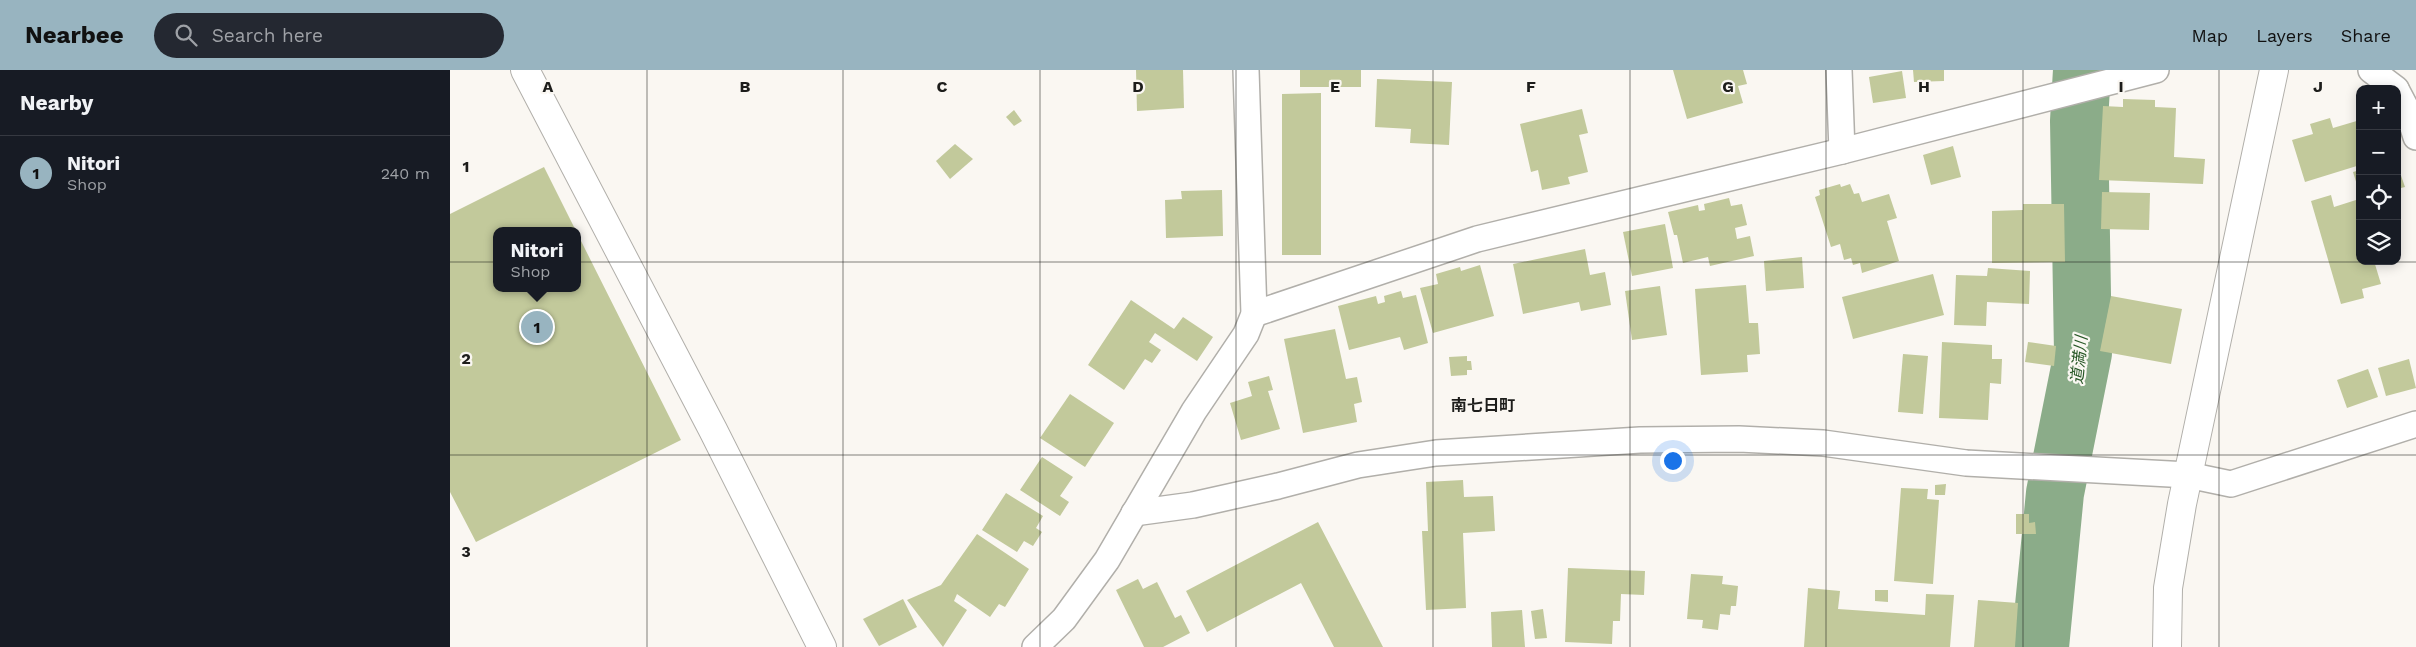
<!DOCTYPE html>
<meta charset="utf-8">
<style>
:root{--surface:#171b24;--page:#242831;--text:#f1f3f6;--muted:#9ea1a6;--line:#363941;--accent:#98b4c0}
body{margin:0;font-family:"Work Sans","Noto Sans JP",sans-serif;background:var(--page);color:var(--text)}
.controls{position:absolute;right:15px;top:15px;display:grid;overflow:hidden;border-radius:10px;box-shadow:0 2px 12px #0003}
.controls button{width:45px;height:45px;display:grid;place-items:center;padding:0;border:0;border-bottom:1px solid var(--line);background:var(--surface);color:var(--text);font:25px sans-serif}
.you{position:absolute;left:1222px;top:390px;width:18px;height:18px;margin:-12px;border:4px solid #fff;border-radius:50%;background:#1a73e8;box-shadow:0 0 0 8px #1a73e833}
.badge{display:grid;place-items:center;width:32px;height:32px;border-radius:50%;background:var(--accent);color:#111;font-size:16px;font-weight:700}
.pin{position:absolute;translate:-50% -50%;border:2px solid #fff;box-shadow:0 1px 5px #0006}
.popup{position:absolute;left:43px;top:157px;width:88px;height:65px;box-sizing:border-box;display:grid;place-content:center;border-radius:10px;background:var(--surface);filter:drop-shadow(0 1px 4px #0005);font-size:16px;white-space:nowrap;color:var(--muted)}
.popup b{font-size:19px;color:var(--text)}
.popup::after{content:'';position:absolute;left:50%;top:100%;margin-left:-10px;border:10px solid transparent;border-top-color:var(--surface)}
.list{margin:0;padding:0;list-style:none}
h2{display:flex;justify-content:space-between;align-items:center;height:65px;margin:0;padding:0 20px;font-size:21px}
h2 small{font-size:16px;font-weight:400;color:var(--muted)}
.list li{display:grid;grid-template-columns:32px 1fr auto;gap:15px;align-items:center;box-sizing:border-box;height:75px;padding:0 20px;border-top:1px solid var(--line)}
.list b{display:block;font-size:19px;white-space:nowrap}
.list p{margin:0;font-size:16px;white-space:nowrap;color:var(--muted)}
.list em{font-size:16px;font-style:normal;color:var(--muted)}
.icon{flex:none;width:28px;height:28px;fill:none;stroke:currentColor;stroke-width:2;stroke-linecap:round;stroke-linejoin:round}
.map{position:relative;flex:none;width:1966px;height:577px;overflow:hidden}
header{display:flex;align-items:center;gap:30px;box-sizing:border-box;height:70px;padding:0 25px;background:var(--accent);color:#111}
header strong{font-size:24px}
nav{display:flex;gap:28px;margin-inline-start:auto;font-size:18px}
.search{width:350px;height:45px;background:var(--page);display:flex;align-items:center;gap:12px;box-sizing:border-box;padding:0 18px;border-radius:28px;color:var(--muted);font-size:19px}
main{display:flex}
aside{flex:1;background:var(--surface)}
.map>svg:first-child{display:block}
</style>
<header>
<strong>Nearbee</strong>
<div class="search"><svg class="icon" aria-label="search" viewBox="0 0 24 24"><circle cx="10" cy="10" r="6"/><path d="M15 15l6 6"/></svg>Search here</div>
<nav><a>Map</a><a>Layers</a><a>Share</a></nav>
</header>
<main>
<aside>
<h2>Nearby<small></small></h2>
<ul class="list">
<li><span class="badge">1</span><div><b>Nitori</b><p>Shop</p></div><em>240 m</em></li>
</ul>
</aside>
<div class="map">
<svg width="1966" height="577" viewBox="0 0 1966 577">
<rect width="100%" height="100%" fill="#faf7f2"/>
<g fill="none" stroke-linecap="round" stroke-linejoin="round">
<!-- river -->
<path stroke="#8bac89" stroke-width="58" d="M1590,577L1605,423L1633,283L1629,51L1632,0"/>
</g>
<!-- building -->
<g fill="#c2c99b">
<path d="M686,0H733L734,38L687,41Z"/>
<rect x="850" y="0" width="61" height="17"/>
<path d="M1223,0H1293L1297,14L1288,16L1293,33L1237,49Z"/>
<path d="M1463,0H1494V11L1464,12Z"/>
<path d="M1452,1L1456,28L1423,33L1419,7Z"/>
<path d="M927,9L1002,12L999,75L960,73L961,59L925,57Z"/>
<path d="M871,23V185H832V24Z"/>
<path d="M1673,29L1705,30V37L1726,38L1724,87L1755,89L1753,114L1649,110L1653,36L1673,37Z"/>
<path d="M1132,39L1138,63L1129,65L1138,102L1118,107L1120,114L1092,120L1088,100L1081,102L1070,54Z"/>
<path d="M564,40L572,51L564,56L556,47Z"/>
<path d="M1880,48L1883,58L1910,50V95L1855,112L1842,70L1863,64L1860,54Z"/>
<path d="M505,74L523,89L500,109L486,91Z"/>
<path d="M1503,76L1511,107L1481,115L1473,85Z"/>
<path d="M1947,94L1955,117L1947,119Z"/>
<path d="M94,97L126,161H47V218H127V163L231,370L26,472L0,422V144Z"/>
<path d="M1910,100V121H1909L1903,102Z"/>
<path d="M1390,114L1391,117L1400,114L1404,124L1409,123L1412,132L1439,124L1447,148L1437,151L1449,191L1412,203L1410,193L1403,195L1401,188L1394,190L1390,174L1381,177L1365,127L1370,125L1369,120Z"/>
<path d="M772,120L773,166L716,168L715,130L732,129L731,121Z"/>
<path d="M1652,122L1700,123L1699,160L1651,159Z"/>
<path d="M1881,125L1884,137L1906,130L1910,142V191H1924L1931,214L1912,219L1914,228L1891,234L1861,131Z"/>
<path d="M1279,128L1281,136L1292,134L1297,155L1285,158L1287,169L1300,166L1304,186L1260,196L1258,187L1233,193L1227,165H1224L1218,142L1248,135L1249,141L1255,140L1254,134Z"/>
<path d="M1573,134H1614L1615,192L1542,193V141L1573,140Z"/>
<path d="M1215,154L1223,198L1182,206L1173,162Z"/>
<path d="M1135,179L1140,205L1155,202L1161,235L1131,241L1129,232L1073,244L1063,194Z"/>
<path d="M1352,187L1354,218L1316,221L1314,191Z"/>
<path d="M1030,195L1044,246L983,263L970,218L988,214L986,204L1010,197L1011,201Z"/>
<path d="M1538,198L1580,201L1579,234L1537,232L1536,256L1504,255L1506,205L1537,206Z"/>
<path d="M1483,204L1494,245L1403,269L1392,227Z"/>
<path d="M1296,215L1299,253H1308L1310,284L1297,285L1298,302L1251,305L1245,219Z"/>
<path d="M1210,216L1217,265L1182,270L1175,221Z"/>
<path d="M951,221L953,228L966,225L978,273L954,280L950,267L899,280L888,236L926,226L928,234L935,232L934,226Z"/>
<path d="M1661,226L1732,239L1721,294L1650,281Z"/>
<path d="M681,230L724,259L733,247L763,267L747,291L705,263L699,272L711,280L702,293L695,289L674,320L638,295Z"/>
<path d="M885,259L896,309L907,307L912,332L904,334L907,352L853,363L834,269Z"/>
<path d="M1492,272L1542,275V289H1552L1551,314L1540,313L1538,350L1489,348Z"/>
<path d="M1578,272L1606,276L1604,296L1575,292Z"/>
<path d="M1453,284L1478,286L1473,344L1448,342Z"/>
<path d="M1017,286V291H1021L1022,300H1017V305L1001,306L999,287Z"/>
<path d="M1959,289L1966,318L1936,326L1928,298Z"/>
<path d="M1918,299L1928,327L1897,338L1887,310Z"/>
<path d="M819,306L823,320L818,321L830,359L791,370L780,333L802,326L798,312Z"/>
<path d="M620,324L664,353L635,397L590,368Z"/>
<path d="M592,387L623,407L610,426L619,432L610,446L570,420Z"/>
<path d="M1013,410L1014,427L1043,426L1045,461L1013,463L1016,538L976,540L972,461H978L976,412Z"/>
<path d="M1496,414L1495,425H1485V415Z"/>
<path d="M1451,418L1478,419L1477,429L1489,430L1483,514L1444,511Z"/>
<path d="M556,423L593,446L586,458L592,462L583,476L574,471L567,482L532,460Z"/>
<path d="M1566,444H1579V453L1585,452L1586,464H1566Z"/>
<path d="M868,452L933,577H884L851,513L757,562L736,521Z"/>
<path d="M527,464L579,499L555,537L549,534L540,547L507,524L504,531L517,540L493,577L457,530L491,515Z"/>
<path d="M1118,498L1195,501L1194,525L1171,524L1170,551H1163L1162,574L1115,572Z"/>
<path d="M1241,504L1273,506L1272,514L1288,516L1286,536H1281L1280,545L1270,544L1268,560L1252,558L1253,550L1237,549Z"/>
<path d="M688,509L693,519L707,512L725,548L731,545L740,563L713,577H694L666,520Z"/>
<path d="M1358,518L1390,521L1388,539L1475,545L1476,524L1504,525L1500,577H1354Z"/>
<path d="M1425,520H1438V532L1425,531Z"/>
<path d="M453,529L467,557L429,576L413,549Z"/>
<path d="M1528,530L1568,533L1565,577H1524Z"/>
<path d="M1093,539L1097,568L1085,569L1081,541Z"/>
<path d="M1072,540L1075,577H1042L1041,542Z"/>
</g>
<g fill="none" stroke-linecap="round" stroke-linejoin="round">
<!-- street casing -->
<g stroke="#b1afaa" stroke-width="28">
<g id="street">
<path d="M1389,0L1392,81"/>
<path d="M1921,0L1946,19"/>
<path d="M1947,21L1958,42L1966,67"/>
<path d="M804,244L1027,169L1392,81L1706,0"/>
<path d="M684,443L743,435L828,416L908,395L986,383L1190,370L1289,369L1373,373L1516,393L1738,405L1781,414L1966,354"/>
<path d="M585,577L614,549L657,490L744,341L796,264L804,244L796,0"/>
</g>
</g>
<!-- secondary casing -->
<g stroke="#b1afaa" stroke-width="30">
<g id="secondary">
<path d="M75,0L263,360L372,577"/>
<path d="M1717,577L1718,518L1732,434L1824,0"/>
</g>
</g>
<!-- street -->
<use href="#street" stroke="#fff" stroke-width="25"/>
<!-- secondary -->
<use href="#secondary" stroke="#fff" stroke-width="28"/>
</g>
<!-- grid -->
<path fill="none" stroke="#1d1d1b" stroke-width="1" stroke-opacity="0.55" d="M197,0V577M393,0V577M590,0V577M786,0V577M983,0V577M1180,0V577M1376,0V577M1573,0V577M1769,0V577M0,192H1966M0,385H1966"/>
<g text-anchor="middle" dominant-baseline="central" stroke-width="4.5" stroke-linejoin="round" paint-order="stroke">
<!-- water labels -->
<g font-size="16" font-style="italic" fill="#275726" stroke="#faf7f2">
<text transform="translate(1629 290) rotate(-84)">道満川</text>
</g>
<!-- neighbourhood labels -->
<g font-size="16" font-weight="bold" fill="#1d1d1b" stroke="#faf7f2">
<text x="1033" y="335">南七日町</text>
</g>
</g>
<g font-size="16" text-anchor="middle" font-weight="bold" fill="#1d1d1b" stroke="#faf7f2" stroke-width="4.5" stroke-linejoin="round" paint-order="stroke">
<text x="98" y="22">A</text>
<text x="295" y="22">B</text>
<text x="492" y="22">C</text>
<text x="688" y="22">D</text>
<text x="885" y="22">E</text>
<text x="1081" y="22">F</text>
<text x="1278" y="22">G</text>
<text x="1474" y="22">H</text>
<text x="1671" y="22">I</text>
<text x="1868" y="22">J</text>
<text x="16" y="102">1</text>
<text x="16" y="294">2</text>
<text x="16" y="487">3</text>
</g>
</svg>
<div class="controls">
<button>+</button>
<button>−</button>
<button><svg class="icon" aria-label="locate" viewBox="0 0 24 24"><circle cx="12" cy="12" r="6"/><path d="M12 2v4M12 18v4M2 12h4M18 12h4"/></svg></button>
<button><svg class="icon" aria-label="layers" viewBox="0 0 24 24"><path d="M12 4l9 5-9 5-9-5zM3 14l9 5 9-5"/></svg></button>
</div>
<div class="you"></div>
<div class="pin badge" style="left:87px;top:257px">1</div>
<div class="popup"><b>Nitori</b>Shop</div>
</div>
</main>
